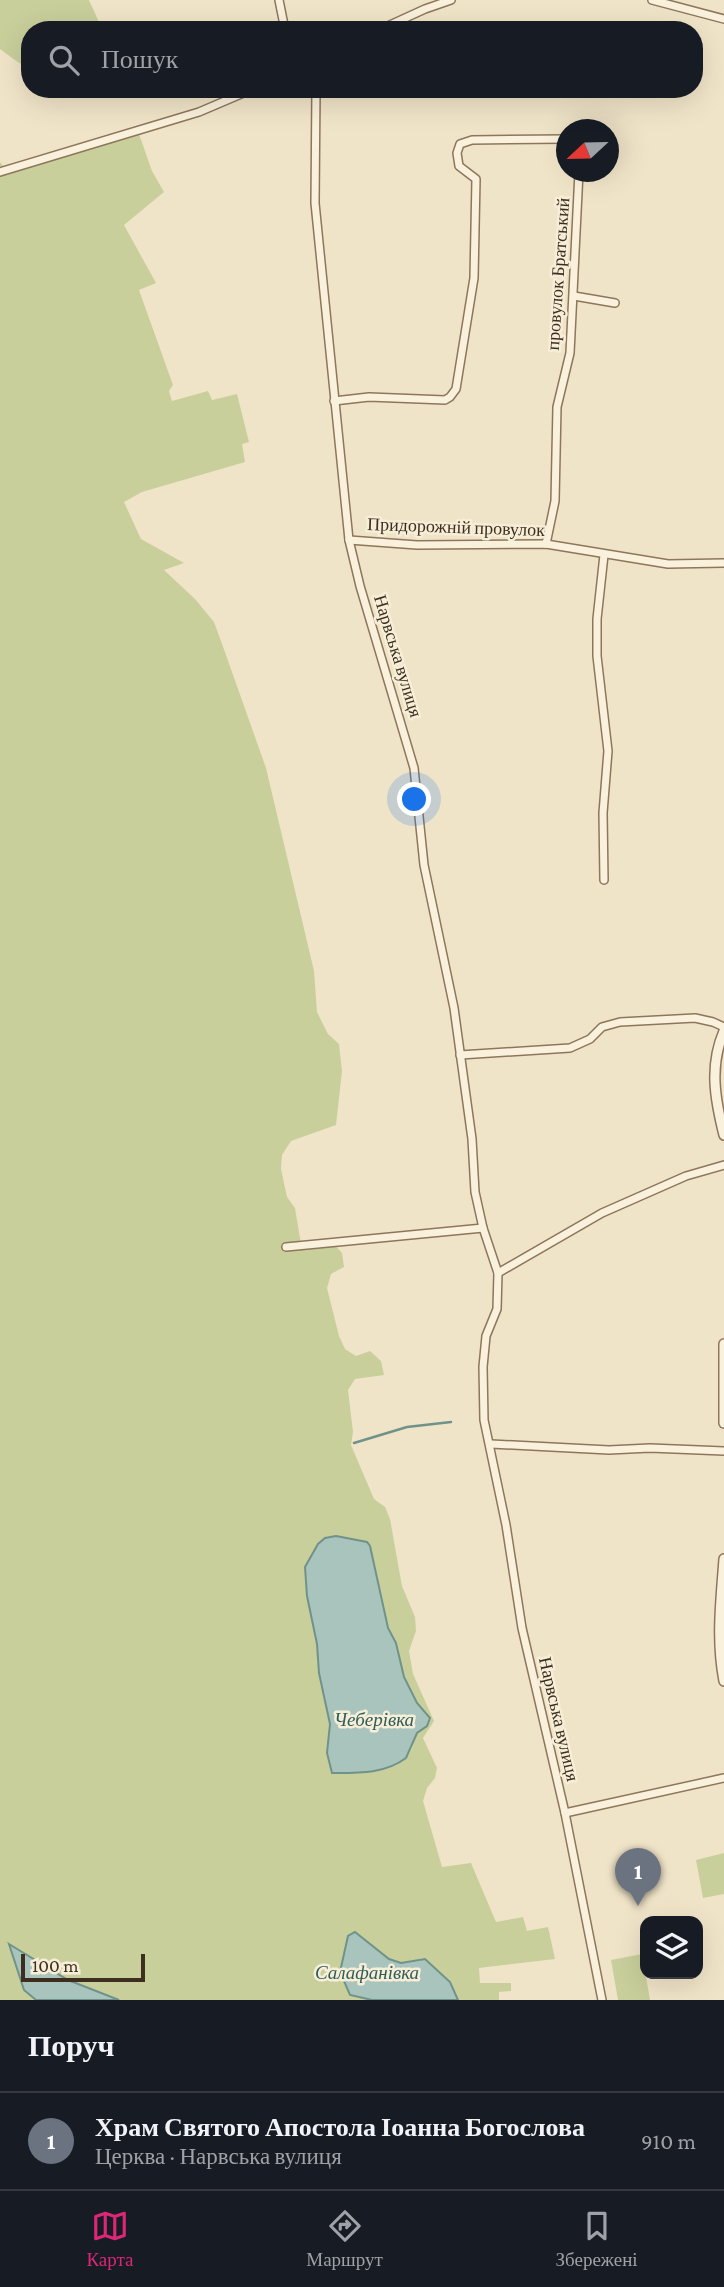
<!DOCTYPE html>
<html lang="uk">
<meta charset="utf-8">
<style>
:root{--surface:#171b24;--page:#242831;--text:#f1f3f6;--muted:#9ea1a6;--line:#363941;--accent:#db2777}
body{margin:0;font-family:"Crimson Pro",serif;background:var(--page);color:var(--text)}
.controls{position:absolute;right:21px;bottom:21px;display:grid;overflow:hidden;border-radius:14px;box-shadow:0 7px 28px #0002}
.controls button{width:63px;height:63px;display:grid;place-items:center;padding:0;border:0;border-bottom:2px solid var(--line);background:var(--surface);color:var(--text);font:35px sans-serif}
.compass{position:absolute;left:556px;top:119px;width:63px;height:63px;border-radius:50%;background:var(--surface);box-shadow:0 7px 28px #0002;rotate:248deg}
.scale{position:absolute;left:21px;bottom:18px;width:124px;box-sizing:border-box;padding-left:7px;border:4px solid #3d2e20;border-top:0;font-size:19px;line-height:24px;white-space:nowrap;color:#3d2e20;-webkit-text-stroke:5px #f7eed8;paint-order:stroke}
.you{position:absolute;left:415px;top:800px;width:24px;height:24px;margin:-18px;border:5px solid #fff;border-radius:50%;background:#1a73e8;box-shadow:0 0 0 10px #1a73e833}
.badge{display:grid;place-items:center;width:46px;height:46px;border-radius:50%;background:var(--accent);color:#fff;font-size:23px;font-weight:700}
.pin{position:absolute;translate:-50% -58px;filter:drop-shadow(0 2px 4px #0008)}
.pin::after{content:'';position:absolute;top:37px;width:24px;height:21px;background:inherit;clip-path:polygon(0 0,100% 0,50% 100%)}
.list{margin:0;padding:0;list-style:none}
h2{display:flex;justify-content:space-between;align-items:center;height:91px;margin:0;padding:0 28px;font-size:30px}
h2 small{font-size:23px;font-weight:400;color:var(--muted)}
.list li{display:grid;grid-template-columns:46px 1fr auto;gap:21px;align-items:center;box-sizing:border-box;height:98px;padding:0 28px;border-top:2px solid var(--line)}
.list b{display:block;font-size:26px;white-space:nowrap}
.list p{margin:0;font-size:23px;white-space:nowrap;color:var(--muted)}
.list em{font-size:23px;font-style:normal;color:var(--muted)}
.icon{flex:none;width:38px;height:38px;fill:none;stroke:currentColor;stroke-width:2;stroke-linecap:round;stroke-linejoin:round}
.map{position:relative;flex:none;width:724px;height:2000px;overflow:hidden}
.search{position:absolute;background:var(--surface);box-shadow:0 7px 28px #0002;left:21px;right:21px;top:21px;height:77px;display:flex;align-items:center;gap:18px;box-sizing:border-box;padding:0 24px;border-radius:28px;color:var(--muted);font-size:26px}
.sheet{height:189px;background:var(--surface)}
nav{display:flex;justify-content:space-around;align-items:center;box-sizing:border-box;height:98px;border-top:2px solid var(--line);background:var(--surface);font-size:19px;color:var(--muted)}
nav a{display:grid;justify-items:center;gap:4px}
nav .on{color:var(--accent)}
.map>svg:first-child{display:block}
</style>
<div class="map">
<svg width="724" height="2000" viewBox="0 0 724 2000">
<rect width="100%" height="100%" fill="#f0e4c8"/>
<!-- green -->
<g fill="#c9cf9b" fill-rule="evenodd">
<path d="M0,0H89L102,29L30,30V66L19,63L0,49Z"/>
<path d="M121,133L139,134L152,171L164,192L124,225L156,283L139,290L173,385L169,391L172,401L208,391L212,400L237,394L249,442L242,444L245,462L142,492L124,502L141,539L184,563L164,570L195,599L214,622L226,655L266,768L314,971L317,1012L328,1034L339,1044L342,1071L336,1125L291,1141L282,1155L281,1169L287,1197L295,1208L301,1244L333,1243L342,1253L344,1267L331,1274L327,1288L339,1336L345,1349L356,1356L370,1351L381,1361L384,1375L355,1379L348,1390L353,1432L351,1445L374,1499L385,1507L390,1519L402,1586L415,1617L416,1631L409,1651L413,1674L434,1721L423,1738L437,1768L435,1778L427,1788L423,1801L442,1867L471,1863L496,1922L523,1917L527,1931L548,1927L555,1959L479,1968L480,1983H511V1991L499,1992V2000H458L449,1982L431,2000H0V162L3,166ZM336,1536L358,1540L375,1567L388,1628L396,1643L404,1677L417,1703L427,1713L422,1730L417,1733C414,1739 413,1748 409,1754C397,1775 355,1770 335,1774L332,1773L327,1753L330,1724L319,1673L317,1644L307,1596L305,1567Z"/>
<path d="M724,1853V1894L703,1898L696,1860Z"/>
<path d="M642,1954L650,2000H618L611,1960Z"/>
</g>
<!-- water -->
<g fill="#a9c4bc" stroke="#6f938a" stroke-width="2">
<path d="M336,1536L367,1542L370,1546L388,1628L396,1643L404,1677L417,1703L430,1718L427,1726L417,1733L406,1758C385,1774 358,1773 332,1773L327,1753L330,1724L319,1673L317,1644L307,1596L305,1567L318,1544L325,1538Z"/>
<path d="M355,1932L389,1959L401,1963L425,1959L450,1982L458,2000H372L350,1995L340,1972L348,1936Z"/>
<path d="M9,1944L68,1980L119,2000H36L24,1990Z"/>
</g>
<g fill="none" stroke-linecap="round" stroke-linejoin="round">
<!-- stream -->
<path stroke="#6f938a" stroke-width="2.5" d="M354,1443L407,1427L451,1422"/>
<!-- minor casing -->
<g stroke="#8d765c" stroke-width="10">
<g id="minor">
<path d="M279,0L285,30"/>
<path d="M652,0L724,19"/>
<path d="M379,30L425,9L451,0"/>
<path d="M316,89L315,203L349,540L360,586L414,768L424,865L454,1008L472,1139L475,1192L483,1228L498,1273L497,1309L486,1336L483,1367L484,1420L506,1525L522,1628L565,1813L602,2000"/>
<path d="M0,172L199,112L253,89"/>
<path d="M574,296L615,303"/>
<path d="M334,401L369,397L445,400L450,397L456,389L474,278L476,179L459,166L457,153L460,144L472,140L566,139"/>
<path d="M349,540L417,545L546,544L668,564L724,563"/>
<path d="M546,544L555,501L557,407L570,353L579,172"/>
<path d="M604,555L597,619V656L608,751L603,813L604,880"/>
<path d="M460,1055L570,1048L590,1039L602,1027L620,1022L695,1018L713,1022L724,1027"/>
<path d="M286,1247L483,1228"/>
<path d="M498,1273L602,1213L686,1176L724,1165"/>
<path d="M491,1444L609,1450L650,1448L724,1451"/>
<path d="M565,1813L724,1778"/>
</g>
</g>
<!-- tertiary casing -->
<g stroke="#8d765c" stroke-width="12">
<g id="tertiary">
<path d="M724,1031C709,1066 715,1099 724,1135"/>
<path d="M724,1344V1423"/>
<path d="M724,1559C721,1601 716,1639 724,1681"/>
</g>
</g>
<!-- minor -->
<use href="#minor" stroke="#faf1dc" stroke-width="7"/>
<!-- tertiary -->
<use href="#tertiary" stroke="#faf1dc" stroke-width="9"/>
</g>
<g text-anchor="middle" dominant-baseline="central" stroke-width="5" stroke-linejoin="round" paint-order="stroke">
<!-- street labels -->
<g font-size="18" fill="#3d2e20" stroke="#f7eed8">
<text transform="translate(558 274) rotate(-86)">провулок Братський</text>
<text transform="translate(456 527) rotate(2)">Придорожній провулок</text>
<text transform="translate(398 656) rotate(73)">Нарвська вулиця</text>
<text transform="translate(559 1719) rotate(77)">Нарвська вулиця</text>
</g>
<!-- water labels -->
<g font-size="19" font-style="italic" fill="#2f5d5a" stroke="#f7eed8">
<text x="374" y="1719">Чеберівка</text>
<text x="367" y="1972">Салафанівка</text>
</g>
</g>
</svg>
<div class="controls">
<button><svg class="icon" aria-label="layers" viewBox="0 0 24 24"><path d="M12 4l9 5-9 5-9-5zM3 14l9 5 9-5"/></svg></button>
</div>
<svg class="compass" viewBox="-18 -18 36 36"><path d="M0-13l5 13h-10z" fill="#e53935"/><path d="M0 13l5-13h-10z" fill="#9ea1a6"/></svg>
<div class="scale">100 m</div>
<div class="you"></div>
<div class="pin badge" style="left:638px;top:1906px;background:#6b7280">1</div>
<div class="search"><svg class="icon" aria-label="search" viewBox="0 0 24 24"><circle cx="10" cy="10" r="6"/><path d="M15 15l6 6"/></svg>Пошук</div>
</div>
<section class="sheet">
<h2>Поруч<small></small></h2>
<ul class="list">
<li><span class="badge" style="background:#6b7280">1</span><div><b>Храм Святого Апостола Іоанна Богослова</b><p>Церква · Нарвська вулиця</p></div><em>910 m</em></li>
</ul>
</section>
<nav>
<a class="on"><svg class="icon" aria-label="map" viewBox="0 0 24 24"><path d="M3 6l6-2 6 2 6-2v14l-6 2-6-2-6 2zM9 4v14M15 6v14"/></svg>Карта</a>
<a><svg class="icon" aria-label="directions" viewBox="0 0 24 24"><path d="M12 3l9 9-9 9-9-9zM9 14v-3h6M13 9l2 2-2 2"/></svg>Маршрут</a>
<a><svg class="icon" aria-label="saved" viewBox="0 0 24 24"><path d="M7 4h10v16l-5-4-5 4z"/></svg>Збережені</a>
</nav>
